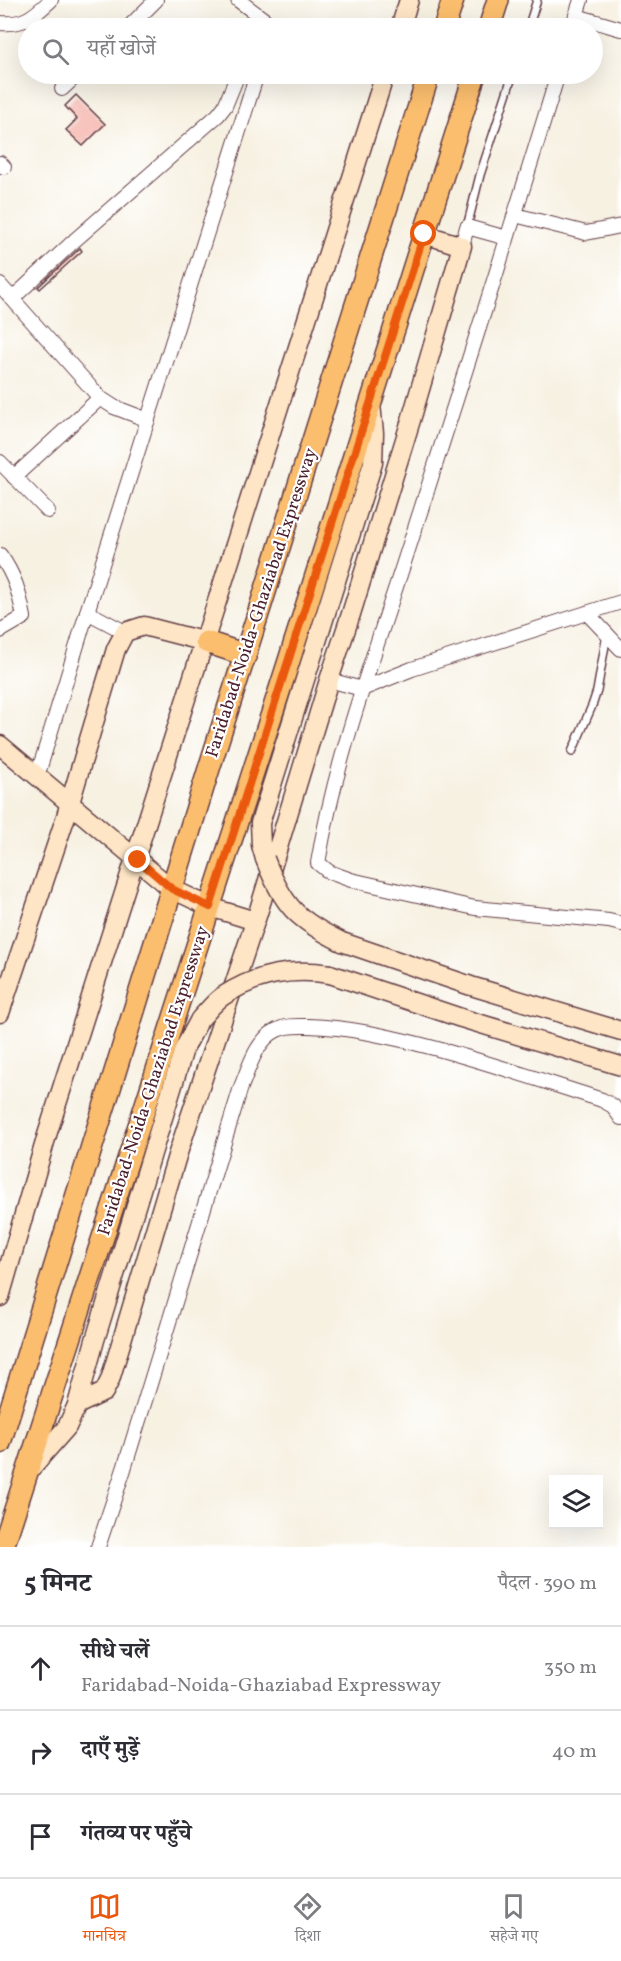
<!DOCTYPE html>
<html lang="hi">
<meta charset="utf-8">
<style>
:root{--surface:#fff;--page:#f7f7f7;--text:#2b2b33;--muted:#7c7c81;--line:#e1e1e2;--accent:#ea580c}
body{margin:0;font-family:Vollkorn,"Noto Serif Devanagari",serif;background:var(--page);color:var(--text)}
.controls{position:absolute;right:18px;bottom:18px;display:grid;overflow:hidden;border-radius:0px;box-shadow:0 6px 24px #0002}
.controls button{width:54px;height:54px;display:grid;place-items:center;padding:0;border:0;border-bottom:2px solid var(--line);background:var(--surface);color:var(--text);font:30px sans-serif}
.stop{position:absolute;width:18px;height:18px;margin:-14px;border:4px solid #ea580c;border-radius:50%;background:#fff}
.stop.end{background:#ea580c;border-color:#fff;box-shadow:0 2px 6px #0008}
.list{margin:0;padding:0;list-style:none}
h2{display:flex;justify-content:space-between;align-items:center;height:78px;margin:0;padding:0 24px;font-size:26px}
h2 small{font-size:20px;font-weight:400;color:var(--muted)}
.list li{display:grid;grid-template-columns:39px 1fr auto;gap:18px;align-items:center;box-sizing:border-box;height:84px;padding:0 24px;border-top:2px solid var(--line)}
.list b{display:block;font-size:22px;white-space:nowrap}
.list p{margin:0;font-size:20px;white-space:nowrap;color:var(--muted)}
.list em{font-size:20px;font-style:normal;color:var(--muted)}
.icon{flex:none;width:33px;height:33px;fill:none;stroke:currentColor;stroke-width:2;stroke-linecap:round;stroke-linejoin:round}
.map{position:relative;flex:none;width:621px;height:1547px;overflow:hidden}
.search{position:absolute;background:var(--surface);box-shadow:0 6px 24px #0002;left:18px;right:18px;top:18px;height:66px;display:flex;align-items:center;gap:15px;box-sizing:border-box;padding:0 21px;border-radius:33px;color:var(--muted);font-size:22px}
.sheet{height:330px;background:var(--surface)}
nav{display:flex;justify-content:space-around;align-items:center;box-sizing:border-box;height:84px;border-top:2px solid var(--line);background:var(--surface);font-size:16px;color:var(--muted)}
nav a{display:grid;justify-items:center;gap:3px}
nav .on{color:var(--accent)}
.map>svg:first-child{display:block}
</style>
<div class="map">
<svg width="621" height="1547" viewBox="0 0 621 1547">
<rect width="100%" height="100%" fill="#fff"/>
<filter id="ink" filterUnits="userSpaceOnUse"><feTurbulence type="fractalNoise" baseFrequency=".0167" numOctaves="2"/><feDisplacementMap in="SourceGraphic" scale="12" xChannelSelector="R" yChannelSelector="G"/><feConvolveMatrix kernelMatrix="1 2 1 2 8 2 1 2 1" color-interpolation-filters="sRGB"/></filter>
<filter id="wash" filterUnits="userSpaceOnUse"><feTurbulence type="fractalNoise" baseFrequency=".008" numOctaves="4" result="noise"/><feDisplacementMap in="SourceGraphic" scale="24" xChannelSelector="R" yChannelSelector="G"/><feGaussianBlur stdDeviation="1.35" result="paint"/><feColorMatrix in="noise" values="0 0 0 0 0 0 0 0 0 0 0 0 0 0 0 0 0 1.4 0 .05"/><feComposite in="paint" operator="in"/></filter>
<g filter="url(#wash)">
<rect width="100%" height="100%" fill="#f7f1e2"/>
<g id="blocks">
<!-- building -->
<g fill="#f4afa6">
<path d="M76,95L105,124L83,146L66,130L77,119L65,106Z"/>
<path d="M80,248L82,251L40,289L38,287Z"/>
</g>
</g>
</g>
<g filter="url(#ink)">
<use href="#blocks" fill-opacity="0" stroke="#643e46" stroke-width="1.5"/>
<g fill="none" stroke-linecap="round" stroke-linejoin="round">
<!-- lane casing -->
<g stroke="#643e46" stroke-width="10">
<g id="lane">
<path d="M528,28L537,0"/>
<path d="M467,227L480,175L513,74"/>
<path d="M572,752L592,706L597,691L607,634"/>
</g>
</g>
<!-- street casing -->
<g stroke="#643e46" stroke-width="16">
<g id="street">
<path d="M238,0L266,21L269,28"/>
<path d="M576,16L621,29"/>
<path d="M0,23C25,25 34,16 51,0"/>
<path d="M128,28L156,0"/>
<path d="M572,28L581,0"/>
<path d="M558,74C510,233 459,391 408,550C375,653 336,756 318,863L329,872L351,880L475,908L609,921L621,924"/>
<path d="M62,89L78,74"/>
<path d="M0,163L4,167"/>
<path d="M515,215L586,233L621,226"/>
<path d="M462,246L467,227L507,238"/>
<path d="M0,285L100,398L114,407L148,420"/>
<path d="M13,298L75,240L218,115L225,106L238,74"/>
<path d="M0,462L48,511"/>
<path d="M14,477L100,398"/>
<path d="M0,555C15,576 19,592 24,617L0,631"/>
<path d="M87,612L125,632"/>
<path d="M587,613L621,649"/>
<path d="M329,680L362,689L412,669L621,602"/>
<path d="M37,777L87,612L257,74"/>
<path d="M98,1547L124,1469L241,1087C249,1068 256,1040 277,1030C287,1025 297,1026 308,1026C350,1027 391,1037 430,1047C488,1062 545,1082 602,1100L613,1106L621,1118"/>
</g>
</g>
<!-- secondary casing -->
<g stroke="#643e46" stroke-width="21">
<g id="secondary">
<path d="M400,28L409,0"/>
<path d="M0,745L172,889L210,907L255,921"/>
<path d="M265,859L261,845L260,823L373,463L374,433L371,404"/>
<path d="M342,942L471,986L621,1031"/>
<path d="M330,974L461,1018L621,1066"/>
<path d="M0,1013L66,816L116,649L125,632L144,626L206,642"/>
<path d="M0,1297L47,1135L385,74"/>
<path d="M77,1405L104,1392L110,1380L177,1156L258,913L329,680L351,614L411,420L462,246L424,234"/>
<path d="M31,1468L67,1427L77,1405L95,1340L184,1049L200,1019"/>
</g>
</g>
<!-- primary casing -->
<g stroke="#643e46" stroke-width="24">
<g id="primary">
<path d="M444,28L453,0"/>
<path d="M489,28L498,0"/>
<path d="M206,642L246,655"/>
<path d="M0,1443L207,775L429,74"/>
<path d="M3,1547L287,667L475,74"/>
</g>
</g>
<!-- lane -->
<use href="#lane" stroke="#fff" stroke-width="7"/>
<!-- street -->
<use href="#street" stroke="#fff" stroke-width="14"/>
<!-- secondary -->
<use href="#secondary" stroke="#fde5c5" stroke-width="18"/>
<!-- primary -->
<use href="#primary" stroke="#fbbe6e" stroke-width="21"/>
<!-- secondary-bridge casing -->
<g stroke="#643e46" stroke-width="21" stroke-linecap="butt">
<g id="secondary-bridge">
<path d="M265,859C283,906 297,920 342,942"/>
<path d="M200,1019C207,1012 214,1002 223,996C257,974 291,968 330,974"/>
</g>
</g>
<!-- secondary-bridge -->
<use href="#secondary-bridge" stroke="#fde5c5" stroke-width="18"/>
</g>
</g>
<g fill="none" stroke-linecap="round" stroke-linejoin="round" filter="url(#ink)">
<!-- route -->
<path stroke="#ea580c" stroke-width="8" d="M138,860L172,889L210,907L424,234"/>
</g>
<g text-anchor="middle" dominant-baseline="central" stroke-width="4.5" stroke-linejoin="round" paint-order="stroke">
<!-- street labels -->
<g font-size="18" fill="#4a1f2b" stroke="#fff">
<text transform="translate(262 603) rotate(-72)">Faridabad-Noida-Ghaziabad Expressway</text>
<text transform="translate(154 1081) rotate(-72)">Faridabad-Noida-Ghaziabad Expressway</text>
</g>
</g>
</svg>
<div class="controls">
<button><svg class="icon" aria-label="layers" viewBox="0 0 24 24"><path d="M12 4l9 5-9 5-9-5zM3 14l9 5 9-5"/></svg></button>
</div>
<div class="stop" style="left:424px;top:234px"></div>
<div class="stop end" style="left:138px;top:860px"></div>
<div class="search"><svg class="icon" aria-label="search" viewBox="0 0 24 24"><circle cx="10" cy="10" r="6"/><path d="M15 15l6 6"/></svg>यहाँ खोजें</div>
</div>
<section class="sheet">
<h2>5 मिनट<small>पैदल · 390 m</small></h2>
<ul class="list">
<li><svg class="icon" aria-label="ahead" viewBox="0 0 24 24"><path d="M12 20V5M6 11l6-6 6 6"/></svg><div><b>सीधे चलें</b><p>Faridabad-Noida-Ghaziabad Expressway</p></div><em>350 m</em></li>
<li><svg class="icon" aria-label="right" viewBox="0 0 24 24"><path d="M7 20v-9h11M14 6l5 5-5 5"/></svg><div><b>दाएँ मुड़ें</b></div><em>40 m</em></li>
<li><svg class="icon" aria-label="arrive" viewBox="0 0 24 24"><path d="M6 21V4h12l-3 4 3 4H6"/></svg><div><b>गंतव्य पर पहुँचे</b></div></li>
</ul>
</section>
<nav>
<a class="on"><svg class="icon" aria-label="map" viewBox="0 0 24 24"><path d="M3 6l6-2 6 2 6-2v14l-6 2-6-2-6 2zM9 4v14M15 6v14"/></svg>मानचित्र</a>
<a><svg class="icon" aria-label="directions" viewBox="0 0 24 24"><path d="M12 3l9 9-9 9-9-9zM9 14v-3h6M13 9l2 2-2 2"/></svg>दिशा</a>
<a><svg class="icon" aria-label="saved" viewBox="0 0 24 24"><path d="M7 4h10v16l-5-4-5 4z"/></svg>सहेजे गए</a>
</nav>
